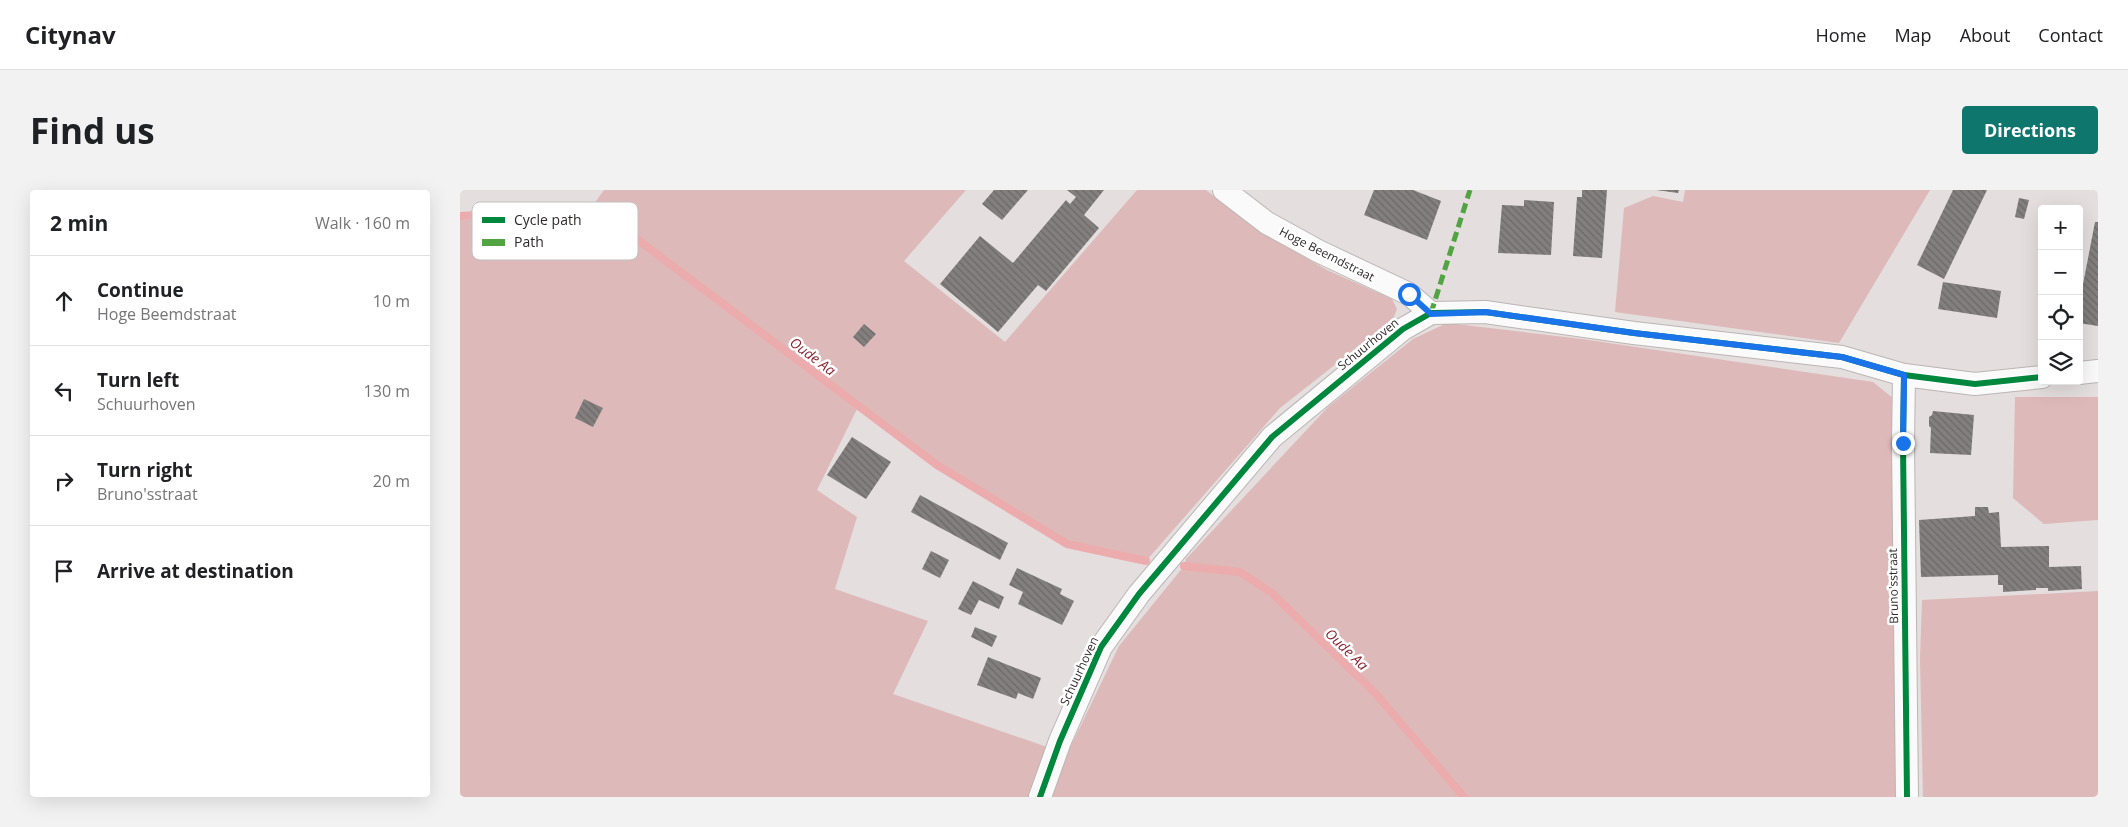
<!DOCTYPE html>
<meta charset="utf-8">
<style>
:root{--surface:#fff;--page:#f2f2f2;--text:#202124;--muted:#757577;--line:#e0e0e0;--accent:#0f766e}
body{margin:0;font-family:"Open Sans",sans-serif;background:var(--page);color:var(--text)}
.controls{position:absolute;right:15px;top:15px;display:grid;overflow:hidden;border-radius:5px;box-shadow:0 5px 20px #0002}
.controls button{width:45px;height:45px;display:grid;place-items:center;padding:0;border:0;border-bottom:1px solid var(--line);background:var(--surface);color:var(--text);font:25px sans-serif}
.stop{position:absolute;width:15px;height:15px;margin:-11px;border:4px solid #1a73e8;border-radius:50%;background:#fff}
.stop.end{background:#1a73e8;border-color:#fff;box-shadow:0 1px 5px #0008}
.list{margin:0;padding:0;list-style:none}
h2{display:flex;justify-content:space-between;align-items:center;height:65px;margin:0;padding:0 20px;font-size:21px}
h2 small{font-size:16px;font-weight:400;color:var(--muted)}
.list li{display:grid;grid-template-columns:32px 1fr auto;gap:15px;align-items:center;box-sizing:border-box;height:90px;padding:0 20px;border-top:1px solid var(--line)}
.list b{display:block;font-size:19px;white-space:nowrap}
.list p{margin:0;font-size:16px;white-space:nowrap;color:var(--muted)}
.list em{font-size:16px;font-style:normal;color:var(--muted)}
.icon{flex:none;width:28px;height:28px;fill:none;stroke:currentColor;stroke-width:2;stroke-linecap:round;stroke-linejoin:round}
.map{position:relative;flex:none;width:1638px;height:607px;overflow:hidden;border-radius:5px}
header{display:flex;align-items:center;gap:30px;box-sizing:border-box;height:70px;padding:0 25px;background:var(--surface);border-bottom:1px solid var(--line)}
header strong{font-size:24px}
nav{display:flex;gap:28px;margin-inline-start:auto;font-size:18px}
.intro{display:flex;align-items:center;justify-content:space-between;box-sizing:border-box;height:120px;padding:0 30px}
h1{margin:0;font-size:35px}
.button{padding:12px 22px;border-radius:5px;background:var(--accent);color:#fff;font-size:18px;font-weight:700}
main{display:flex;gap:30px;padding:0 30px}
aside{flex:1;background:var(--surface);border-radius:5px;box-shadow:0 5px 20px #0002}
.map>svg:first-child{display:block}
</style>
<header>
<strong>Citynav</strong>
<nav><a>Home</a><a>Map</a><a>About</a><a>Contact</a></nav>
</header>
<div class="intro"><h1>Find us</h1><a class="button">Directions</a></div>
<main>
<aside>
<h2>2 min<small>Walk · 160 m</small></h2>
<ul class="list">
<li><svg class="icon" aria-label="ahead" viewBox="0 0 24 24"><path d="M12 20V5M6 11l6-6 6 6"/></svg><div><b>Continue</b><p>Hoge Beemdstraat</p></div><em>10 m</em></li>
<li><svg class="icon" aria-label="left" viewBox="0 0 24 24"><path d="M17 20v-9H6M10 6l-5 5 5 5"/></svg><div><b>Turn left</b><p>Schuurhoven</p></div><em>130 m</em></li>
<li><svg class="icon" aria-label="right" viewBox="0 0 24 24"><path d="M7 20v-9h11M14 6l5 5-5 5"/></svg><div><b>Turn right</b><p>Bruno'sstraat</p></div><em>20 m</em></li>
<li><svg class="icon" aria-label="arrive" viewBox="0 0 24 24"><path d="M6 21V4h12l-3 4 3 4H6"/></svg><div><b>Arrive at destination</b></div></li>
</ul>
</aside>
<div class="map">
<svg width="1638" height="607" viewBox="0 0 1638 607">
<defs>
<pattern id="building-back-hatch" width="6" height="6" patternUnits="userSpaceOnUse" patternTransform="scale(1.25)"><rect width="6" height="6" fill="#837f7f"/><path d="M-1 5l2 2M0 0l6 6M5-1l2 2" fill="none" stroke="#6c6868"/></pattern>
</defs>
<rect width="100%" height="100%" fill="#e4dede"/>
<!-- grass -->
<g fill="#deb9b9">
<path d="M144,0H506L444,71L545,152L677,0H746L797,40L867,80L932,109L937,119L933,129L820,218L686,371L607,354L477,275L399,215L357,300L397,327L375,399L468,431L433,504L590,558L573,607H0V30L131,18Z"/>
<path d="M1225,0H1470L1379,153L1155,122L1164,18L1193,6L1223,12Z"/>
<path d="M987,133L1122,149L1413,192L1434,209L1438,607H592L608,562L659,456L724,376L726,369L868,217L953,149Z"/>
<path d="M1555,207H1638V330L1584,334L1553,308Z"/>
<path d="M1638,401V607H1463L1460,468L1462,410Z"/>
</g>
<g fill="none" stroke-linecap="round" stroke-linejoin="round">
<!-- stream -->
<g stroke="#ecabac" stroke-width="8">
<path d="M0,26L131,18L153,31L477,275L607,354L686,371"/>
<path d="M724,376L780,382L812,403L916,504L1004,607"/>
</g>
</g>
<!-- building -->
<g fill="url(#building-back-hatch)">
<path d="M534,0H568L542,30L522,14Z"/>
<path d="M607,0H644L624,25L639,38L586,101L578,95L538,142L480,94L520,46L553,73L606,10L610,14L616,7Z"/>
<path d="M914,0H953L981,11L967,50L904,25Z"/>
<path d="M1122,0H1147L1142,68L1113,66L1117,7H1122Z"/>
<path d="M1196,0H1219L1218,3Z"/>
<path d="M1493,0H1527L1484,89L1457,75Z"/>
<path d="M1559,8L1569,10L1564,29L1555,27Z"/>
<path d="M1064,10L1094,12L1091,65L1038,63L1042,15L1064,16Z"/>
<path d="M1635,32H1638V136L1619,133V115Z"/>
<path d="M1483,92L1541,101L1537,128L1478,119Z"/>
<path d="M404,134L416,144L404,157L393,147Z"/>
<path d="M124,209L143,218L133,237L115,228Z"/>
<path d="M1473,221L1514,225L1511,265L1470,263L1471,238L1469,236V227L1472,225Z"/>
<path d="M392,247L431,272L406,309L367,285Z"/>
<path d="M460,305L548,353L540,370L451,322Z"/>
<path d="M1515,317H1528L1529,323L1539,322L1541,357L1589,356V377L1621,376L1622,399L1588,401V398H1576V400L1543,402V395H1538V385L1461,387L1459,330L1515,326Z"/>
<path d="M471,361L489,370L480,388L462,379Z"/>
<path d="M557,378L602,399L600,404L614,411L602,435L558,414L563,402L549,395Z"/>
<path d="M513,391L544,407L539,419L519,410L511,425L498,419Z"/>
<path d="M515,437L537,446L532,457L511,447Z"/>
<path d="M528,467L581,488L573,509L558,503L556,509L517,495Z"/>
</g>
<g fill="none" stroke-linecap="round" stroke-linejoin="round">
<!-- street casing -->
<g stroke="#bbb5b5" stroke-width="24">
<g id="street">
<path d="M764,0L807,33L858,61L949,104L971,123"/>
<path d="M1619,183L1638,181"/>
<path d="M1444,185L1443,253L1447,607"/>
<path d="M580,607L600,551L641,457L679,404L812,247L943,139L971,123L1025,122L1174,143L1382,167L1444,185L1515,194L1582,187"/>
</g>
</g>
<!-- street -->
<use href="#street" stroke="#fbfafa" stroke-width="22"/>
<!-- quiet -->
<path stroke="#52a342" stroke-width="5" stroke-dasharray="10 5" stroke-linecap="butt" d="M971,123L1010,0"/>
<!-- cycleway casing -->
<g stroke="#fff" stroke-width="9">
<g id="cycleway">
<path d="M1444,185L1443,253L1447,607"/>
<path d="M580,607L600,551L641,457L679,404L812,247L943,139L971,123L1025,122L1174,143L1382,167L1444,185L1515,194L1582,187"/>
</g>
</g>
<!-- cycleway -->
<use href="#cycleway" stroke="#00873e" stroke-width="6"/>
</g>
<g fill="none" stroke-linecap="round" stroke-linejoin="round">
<!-- route -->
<path stroke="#1a73e8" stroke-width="6" d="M949,104L971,124L1026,122L1174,143L1382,167L1444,185L1443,253"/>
</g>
<g text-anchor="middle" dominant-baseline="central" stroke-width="5" stroke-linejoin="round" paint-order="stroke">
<!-- street labels -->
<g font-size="12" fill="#2f2929" stroke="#fff">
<text transform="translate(867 64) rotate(27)">Hoge Beemdstraat</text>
<text transform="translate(908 154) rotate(-39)">Schuurhoven</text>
<text transform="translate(1433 396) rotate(-91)">Bruno'sstraat</text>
<text transform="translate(619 481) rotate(-65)">Schuurhoven</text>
</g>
<!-- water labels -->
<g font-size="14" font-style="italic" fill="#8b2330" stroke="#fff">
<text transform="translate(353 166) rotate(37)">Oude Aa</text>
<text transform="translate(887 459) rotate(44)">Oude Aa</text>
</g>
</g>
<!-- legend -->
<rect x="12" y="12" width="166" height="58" rx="8" fill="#fff" stroke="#c1bfbf" stroke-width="1"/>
<rect x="22" y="27" width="23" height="6" fill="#00873e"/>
<rect x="22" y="49" width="23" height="7" fill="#52a342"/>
<g font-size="14" fill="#2f2929">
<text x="54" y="35">Cycle path</text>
<text x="54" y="57">Path</text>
</g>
</svg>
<div class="controls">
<button>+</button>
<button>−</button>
<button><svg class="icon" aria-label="locate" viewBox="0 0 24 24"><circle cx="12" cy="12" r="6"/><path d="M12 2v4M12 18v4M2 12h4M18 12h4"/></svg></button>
<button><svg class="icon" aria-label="layers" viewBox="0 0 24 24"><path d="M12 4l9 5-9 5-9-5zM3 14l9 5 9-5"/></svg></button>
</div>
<div class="stop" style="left:949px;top:104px"></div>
<div class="stop end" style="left:1443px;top:253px"></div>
</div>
</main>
